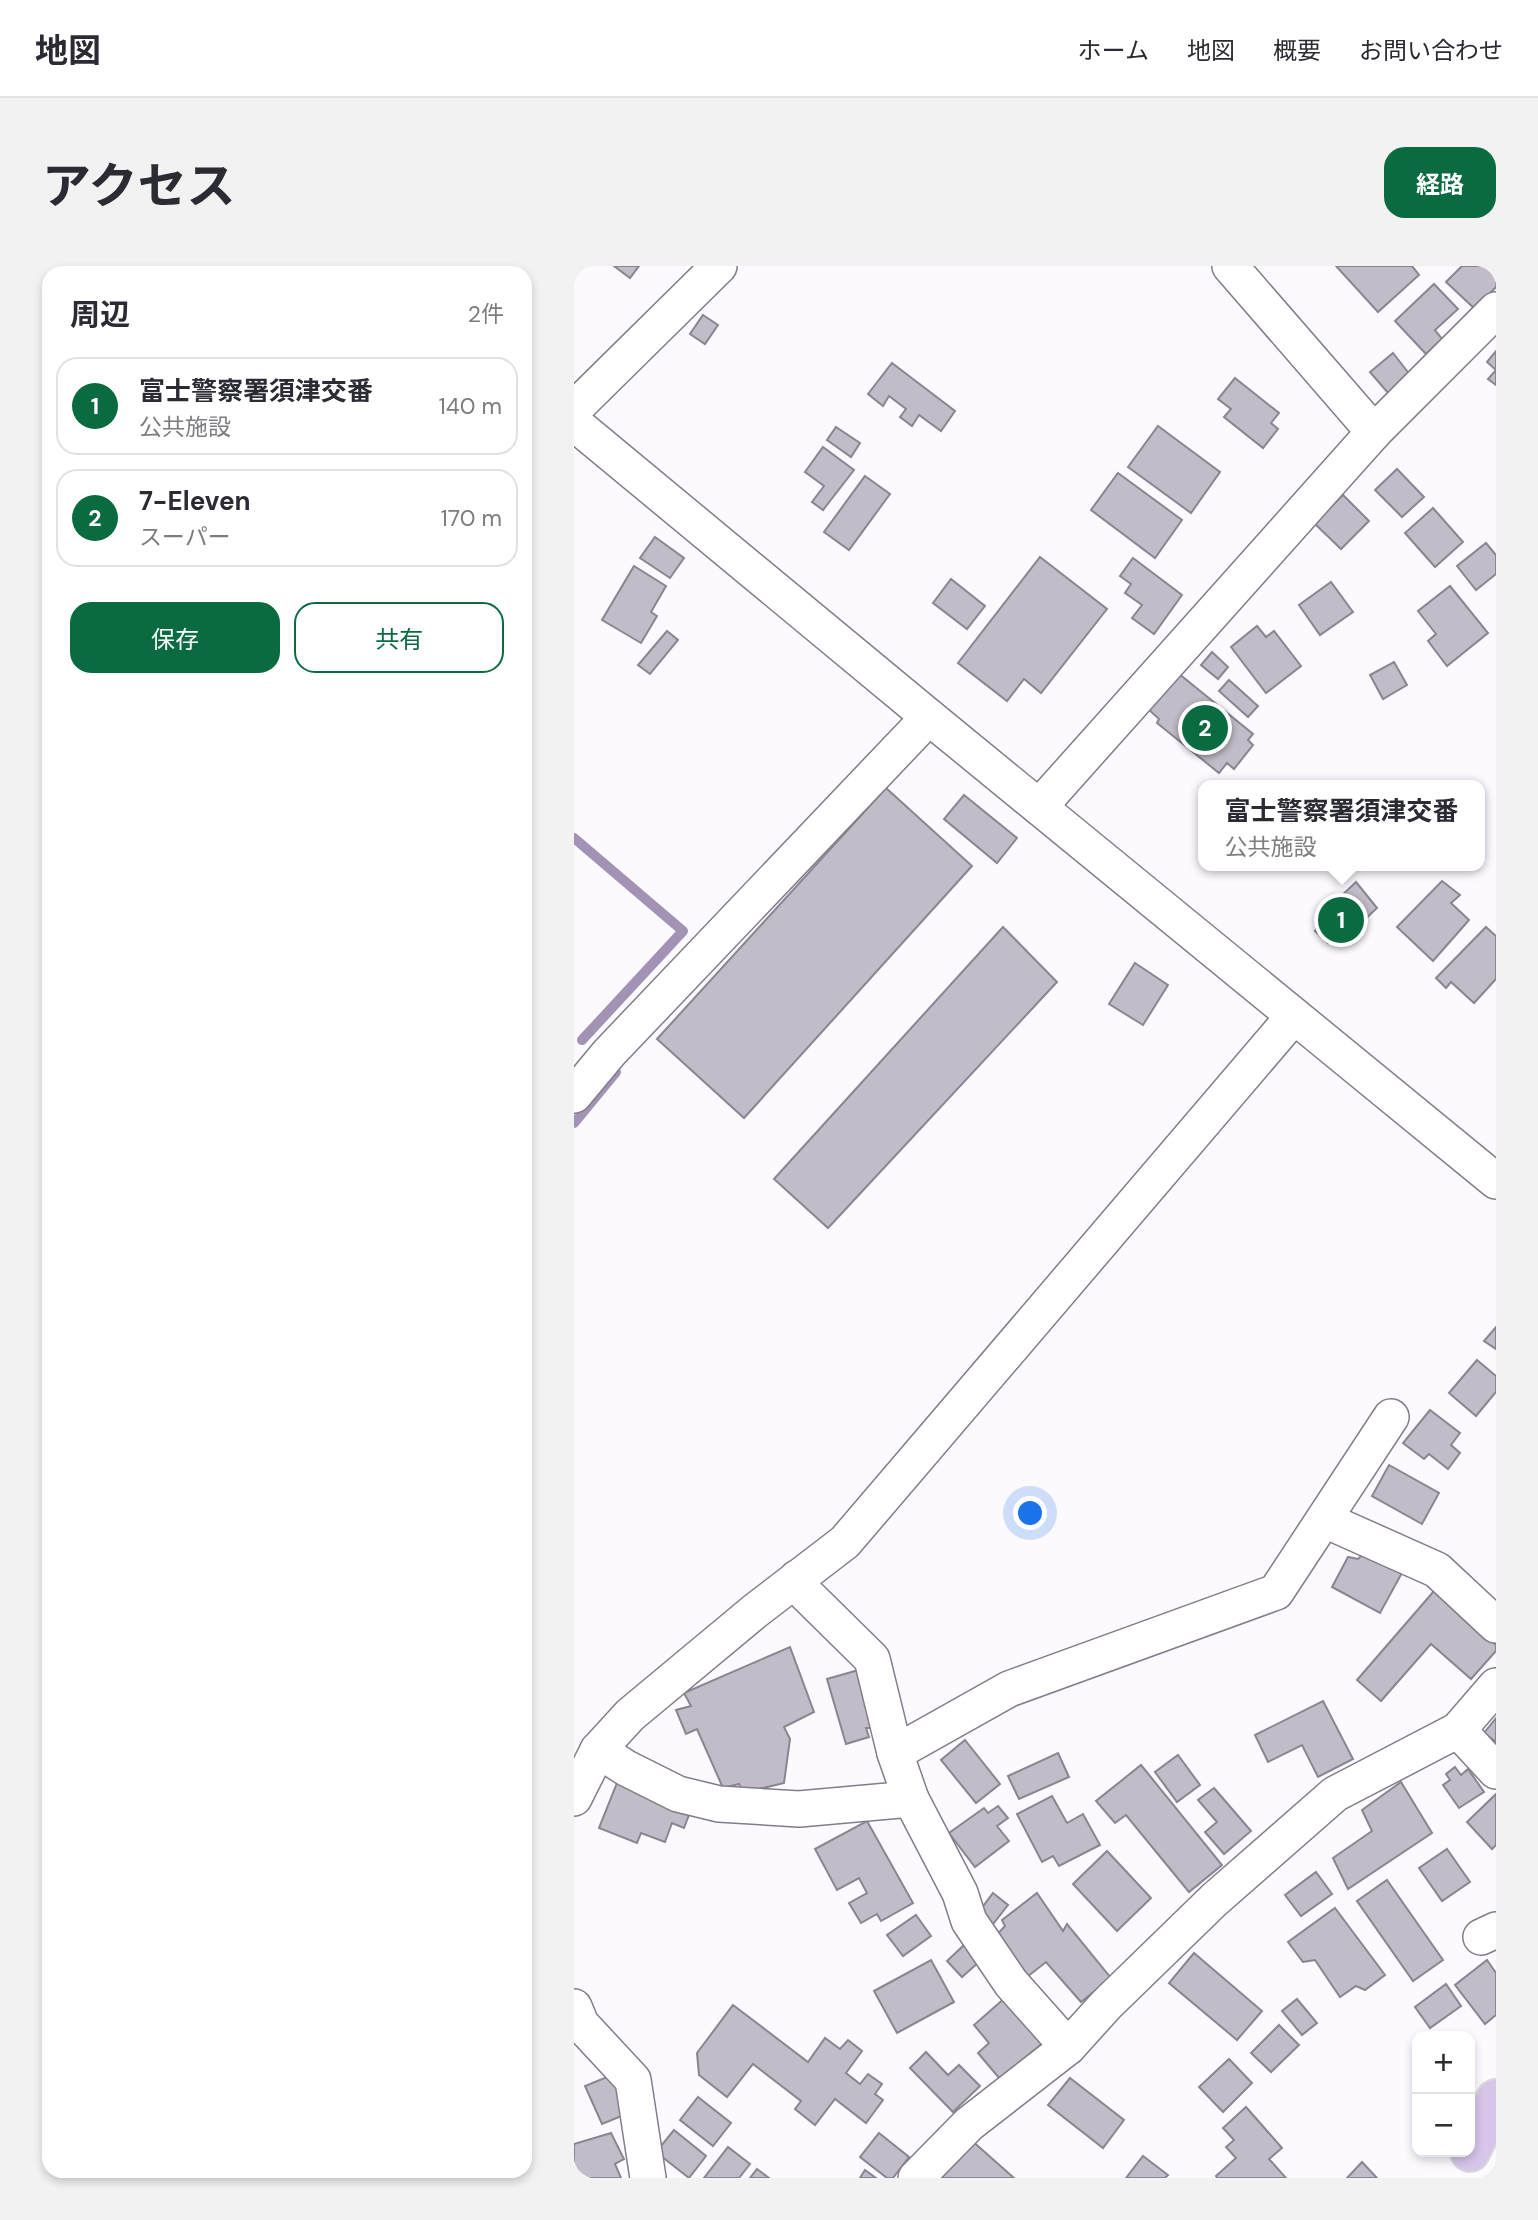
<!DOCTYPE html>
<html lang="ja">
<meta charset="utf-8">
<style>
:root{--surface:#fff;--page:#f2f2f3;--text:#2b2b33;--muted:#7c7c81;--line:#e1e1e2;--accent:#0a6b40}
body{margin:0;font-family:"DM Sans","Noto Sans JP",sans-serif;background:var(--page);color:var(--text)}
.controls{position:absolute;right:21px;bottom:21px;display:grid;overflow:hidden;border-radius:14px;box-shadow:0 4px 10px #0003}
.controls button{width:63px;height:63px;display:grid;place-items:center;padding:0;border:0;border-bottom:2px solid var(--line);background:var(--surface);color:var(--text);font:35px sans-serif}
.you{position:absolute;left:457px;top:1248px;width:24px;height:24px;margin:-18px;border:5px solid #fff;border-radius:50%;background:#1a73e8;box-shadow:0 0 0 10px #1a73e833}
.badge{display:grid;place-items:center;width:46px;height:46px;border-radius:50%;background:var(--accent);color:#fff;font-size:23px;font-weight:700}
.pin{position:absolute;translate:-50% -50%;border:4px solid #fff;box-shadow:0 2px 7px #0006}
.popup{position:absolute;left:624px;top:514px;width:287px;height:91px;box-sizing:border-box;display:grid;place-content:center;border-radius:14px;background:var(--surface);filter:drop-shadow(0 2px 5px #0005);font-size:23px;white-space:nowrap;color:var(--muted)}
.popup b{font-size:26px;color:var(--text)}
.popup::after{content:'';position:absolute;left:50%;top:100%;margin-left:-14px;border:14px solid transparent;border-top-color:var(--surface)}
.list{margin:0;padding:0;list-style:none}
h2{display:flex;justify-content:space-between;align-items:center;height:91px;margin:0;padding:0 28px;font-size:30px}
h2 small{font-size:23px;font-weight:400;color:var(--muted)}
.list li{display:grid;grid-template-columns:46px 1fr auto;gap:21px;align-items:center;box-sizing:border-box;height:98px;margin:0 14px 14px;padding:0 14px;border:2px solid var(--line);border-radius:21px}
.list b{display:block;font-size:26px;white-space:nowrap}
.list p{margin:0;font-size:23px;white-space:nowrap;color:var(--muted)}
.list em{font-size:23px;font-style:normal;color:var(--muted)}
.actions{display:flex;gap:14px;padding:21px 28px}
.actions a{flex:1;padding:16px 0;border:2px solid var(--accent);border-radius:21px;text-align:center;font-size:24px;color:var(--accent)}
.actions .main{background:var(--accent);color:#fff}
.map{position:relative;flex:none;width:922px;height:1912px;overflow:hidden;border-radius:21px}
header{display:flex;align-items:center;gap:42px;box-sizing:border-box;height:98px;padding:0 35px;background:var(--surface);border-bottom:2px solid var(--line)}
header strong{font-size:33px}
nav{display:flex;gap:38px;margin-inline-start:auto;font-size:24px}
.intro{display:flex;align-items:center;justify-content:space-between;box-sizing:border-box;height:168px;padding:0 42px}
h1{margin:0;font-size:49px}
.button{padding:18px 32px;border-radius:21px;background:var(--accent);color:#fff;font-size:24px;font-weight:700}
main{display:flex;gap:42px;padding:0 42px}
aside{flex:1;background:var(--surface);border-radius:21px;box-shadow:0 4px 10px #0003}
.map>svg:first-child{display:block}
</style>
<header>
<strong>地図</strong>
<nav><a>ホーム</a><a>地図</a><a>概要</a><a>お問い合わせ</a></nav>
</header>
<div class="intro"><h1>アクセス</h1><a class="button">経路</a></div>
<main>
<aside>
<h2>周辺<small>2件</small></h2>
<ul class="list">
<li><span class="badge">1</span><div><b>富士警察署須津交番</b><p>公共施設</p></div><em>140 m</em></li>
<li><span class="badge">2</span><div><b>7-Eleven</b><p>スーパー</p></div><em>170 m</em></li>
</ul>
<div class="actions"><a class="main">保存</a><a>共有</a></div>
</aside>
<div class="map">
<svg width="922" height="1912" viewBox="0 0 922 1912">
<rect width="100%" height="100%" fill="#fcf9ff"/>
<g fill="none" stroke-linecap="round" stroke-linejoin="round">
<!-- stream -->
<g stroke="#a292b4" stroke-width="10">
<path d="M0,572L109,665L8,774"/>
<path d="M0,857L42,806"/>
</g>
</g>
<!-- building -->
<g fill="#c2bcc8" stroke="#8a8590" stroke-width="2">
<path d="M40,0H65L56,12Z"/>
<path d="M762,0H838L845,9L804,46Z"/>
<path d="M888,0H922V21L901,43L872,16Z"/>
<path d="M860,18L884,43L861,64L868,73L852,88L821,55Z"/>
<path d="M129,49L144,59L131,78L116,68Z"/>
<path d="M922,85V119L914,113L922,104L913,96Z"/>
<path d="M819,87L837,110L815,128L796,106Z"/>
<path d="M318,97L381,145L367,165L345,149L338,160L326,151L332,143L315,130L309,140L294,128Z"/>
<path d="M661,112L705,147L697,157L704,163L689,182L650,151L657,143L644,133Z"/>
<path d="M584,160L646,206L617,247L554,201Z"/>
<path d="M262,161L286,177L277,191L253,174Z"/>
<path d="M249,181L280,204L249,244L238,236L250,220L231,206Z"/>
<path d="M823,203L850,231L828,251L801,224Z"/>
<path d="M544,207L608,254L581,292L517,244Z"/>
<path d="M291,210L316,228L275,284L250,266Z"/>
<path d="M769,229L795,255L767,283L740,257Z"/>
<path d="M859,242L889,276L861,301L831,267Z"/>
<path d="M81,271L110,292L96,312L66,292Z"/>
<path d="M912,277L922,289V308L902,324L883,300Z"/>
<path d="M466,291L533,343L467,427L450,413L433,435L384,397Z"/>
<path d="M559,292L608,329L580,368L558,352L568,339L551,327L557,318L546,310Z"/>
<path d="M60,300L92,320L77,346L83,350L67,377L28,354Z"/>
<path d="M377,313L411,340L393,363L359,337Z"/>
<path d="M757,316L779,346L746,369L725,339Z"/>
<path d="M876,320L914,367L873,400L854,375L862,368L844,345Z"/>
<path d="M683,360L692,371L700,365L727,400L692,427L657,381Z"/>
<path d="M93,365L104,374L76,408L64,399Z"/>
<path d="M638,386L654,401L644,413L627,399Z"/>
<path d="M820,396L833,419L809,433L796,409Z"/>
<path d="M604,407L679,468L674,474L679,479L660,503L653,497L645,507L583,457L585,453L574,443Z"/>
<path d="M655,414L684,440L674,451L645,425Z"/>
<path d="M312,522L398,600L170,852L83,773Z"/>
<path d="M390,529L443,572L423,597L370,553Z"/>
<path d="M868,615L886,629L877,637L895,654L859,695L823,661Z"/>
<path d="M782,616L803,642L766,677L759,671L754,677L741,665L749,655L745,651Z"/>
<path d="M429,661L483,716L254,962L200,913Z"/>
<path d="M912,661L922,670V713L900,737L877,716L872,722L862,712Z"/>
<path d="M561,697L594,719L569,759L535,738Z"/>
<path d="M922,1061V1083L910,1075Z"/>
<path d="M903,1094L922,1110V1126L902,1150L875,1127Z"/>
<path d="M856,1144L886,1167L877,1179L886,1187L874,1203L855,1188L850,1193L829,1177Z"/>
<path d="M815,1199L865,1227L848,1258L798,1230Z"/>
<path d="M792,1285L829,1305L806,1347L758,1321L774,1291L784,1293Z"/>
<path d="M860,1325L922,1379V1385L897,1413L857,1378L807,1435L783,1414Z"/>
<path d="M216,1381L240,1446L210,1461L216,1473L210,1517L169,1527L165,1518L149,1522L123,1463L112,1468L102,1444L117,1440L110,1427Z"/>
<path d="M288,1403L305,1462H292L295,1471L272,1478L253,1413Z"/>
<path d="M749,1435L779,1493L744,1511L728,1479L694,1496L681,1469Z"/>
<path d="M922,1452V1476L910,1467Z"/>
<path d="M391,1474L426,1518L402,1537L367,1494Z"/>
<path d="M484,1487L495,1511L445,1533L434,1510Z"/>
<path d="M604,1489L626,1519L603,1536L581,1506Z"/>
<path d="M567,1499L648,1599L615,1626L552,1549L541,1557L522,1535Z"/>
<path d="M881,1501L887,1509L894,1503L910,1526L885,1542L869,1519L876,1514L872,1508Z"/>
<path d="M45,1512L118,1541L110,1562L98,1557L91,1576L67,1567L63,1577L25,1562Z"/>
<path d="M827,1516L858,1567L774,1623L759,1592L798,1565L788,1544Z"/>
<path d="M640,1522L677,1565L650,1588L631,1566L643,1556L624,1534Z"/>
<path d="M922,1528V1579L918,1583L893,1556Z"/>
<path d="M478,1530L493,1557L509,1548L526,1579L485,1600L479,1590L468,1596L443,1548Z"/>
<path d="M424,1540L434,1552L423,1560L435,1575L401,1601L375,1567L410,1542L414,1547Z"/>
<path d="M293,1555L339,1637L307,1655L303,1648L287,1657L275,1637L293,1627L285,1612L263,1624L241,1583Z"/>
<path d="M873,1583L896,1616L868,1635L845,1602Z"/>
<path d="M533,1585L577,1632L543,1665L499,1618Z"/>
<path d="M742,1606L758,1628L727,1650L711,1629Z"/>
<path d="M813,1614L869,1694L839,1715L783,1635Z"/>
<path d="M419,1627L434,1639L419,1658L404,1647Z"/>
<path d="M463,1627L489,1665L493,1658L537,1712L507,1736L472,1696L453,1711L418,1674L431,1660L428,1654Z"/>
<path d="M761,1642L811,1709L791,1724L782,1720L766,1731L741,1694L729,1696L714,1676Z"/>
<path d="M342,1649L357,1670L329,1690L313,1669Z"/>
<path d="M390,1679L405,1696L388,1711L373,1695Z"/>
<path d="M620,1687L688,1745L663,1774L595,1717Z"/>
<path d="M357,1694L380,1736L323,1767L300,1725Z"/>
<path d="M913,1694L922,1707V1749L911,1758L881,1719Z"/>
<path d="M872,1718L887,1740L856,1762L841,1741Z"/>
<path d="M432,1731L470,1776L426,1813L404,1787L415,1777L400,1759Z"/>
<path d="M723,1733L743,1757L728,1769L708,1745Z"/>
<path d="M159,1739L234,1796L251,1772L266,1783L274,1774L288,1785L272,1807L286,1818L294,1808L308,1818L301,1828L309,1834L292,1857L261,1833L241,1859L221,1843L227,1835L179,1798L153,1831L125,1809L123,1787Z"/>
<path d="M705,1759L725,1779L697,1806L677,1787Z"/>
<path d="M352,1786L374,1809L385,1799L406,1820L379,1846L336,1802Z"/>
<path d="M655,1793L678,1817L649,1846L625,1821Z"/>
<path d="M38,1809L55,1847L28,1858L11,1820Z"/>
<path d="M496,1812L550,1854L529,1882L474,1839Z"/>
<path d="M124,1831L157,1857L139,1880L106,1854Z"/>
<path d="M672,1841L708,1882L695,1893L712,1912H643L642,1910L662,1892L652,1881L660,1874L649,1862Z"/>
<path d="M100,1864L132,1890L115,1912L82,1886Z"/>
<path d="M37,1867L50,1893L41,1898L47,1912H0V1878Z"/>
<path d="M305,1867L335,1891L319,1912H313L286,1891Z"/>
<path d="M396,1873L440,1912H370L365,1908Z"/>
<path d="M154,1881L176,1898L165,1912H130Z"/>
<path d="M569,1890L594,1909L591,1912H552Z"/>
<path d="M788,1896L803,1912H773Z"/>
<path d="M183,1903L195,1912H176Z"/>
<path d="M291,1904L302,1912H286Z"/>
</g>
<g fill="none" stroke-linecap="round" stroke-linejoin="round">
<!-- minor casing -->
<g stroke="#827d88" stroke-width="38">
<g id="minor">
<path d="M656,0L800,166"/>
<path d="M0,143L145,0"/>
<path d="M0,157L355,451L922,915"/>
<path d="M465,541L800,166L922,44"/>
<path d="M0,829L35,787L355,451"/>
<path d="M751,1254L863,1304L922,1359"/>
<path d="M223,1312L232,1328L298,1393L321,1487L337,1533L386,1627L395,1655L437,1717L494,1781"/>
<path d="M884,1464L922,1505"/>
<path d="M24,1484L52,1502L104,1528L145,1538L225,1543L337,1533"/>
<path d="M321,1487L435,1423L702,1326L817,1151"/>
<path d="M0,1532L24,1484L56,1449L181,1345L271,1276L720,750"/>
<path d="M907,1671L922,1664"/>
<path d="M0,1741L7,1758L59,1814L74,1912"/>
<path d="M342,1912L395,1858L494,1781L532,1739L640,1634L761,1528L884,1464L922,1420"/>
</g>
</g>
<!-- major casing -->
<g stroke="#d8d8d9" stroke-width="42">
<path id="major" d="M896,1886L922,1833"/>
</g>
<!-- minor -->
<use href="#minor" stroke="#fff" stroke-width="35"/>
<!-- major -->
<use href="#major" stroke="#d7c5ea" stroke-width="38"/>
</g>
</svg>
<div class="controls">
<button>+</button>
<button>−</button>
</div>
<div class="you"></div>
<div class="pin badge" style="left:767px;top:654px">1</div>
<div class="popup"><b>富士警察署須津交番</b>公共施設</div>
<div class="pin badge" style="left:631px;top:462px">2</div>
</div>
</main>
